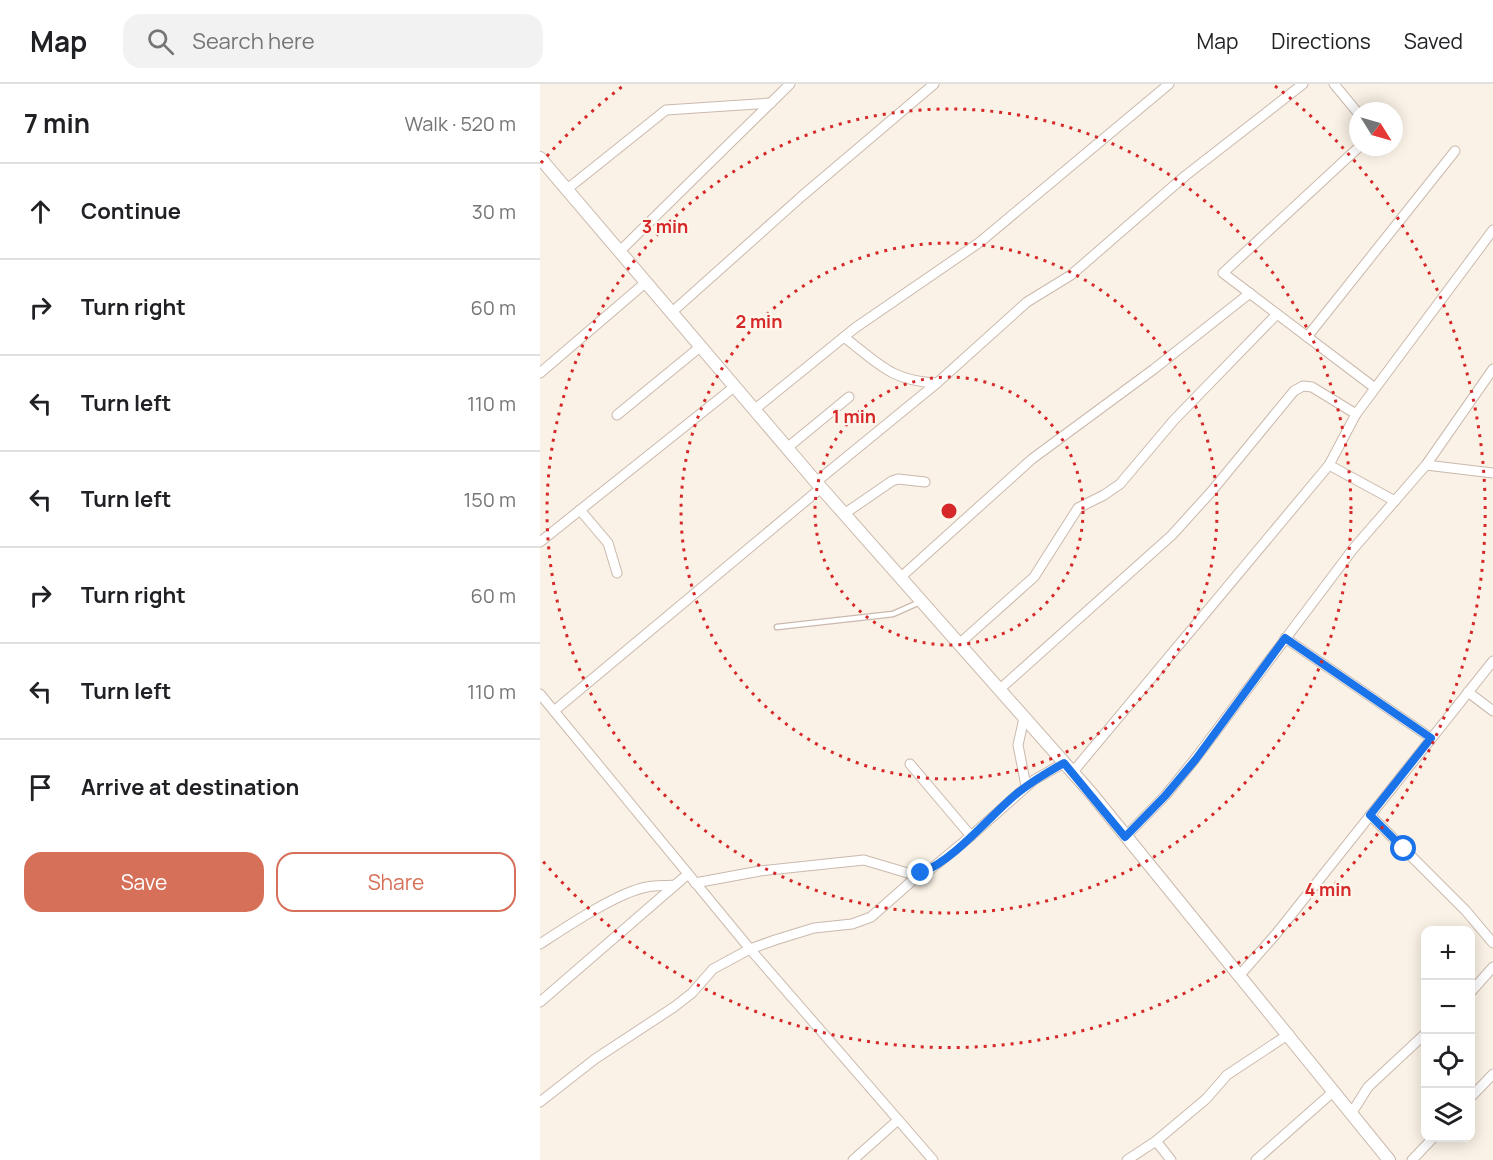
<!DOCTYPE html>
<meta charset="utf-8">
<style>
:root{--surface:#fff;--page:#f2f2f2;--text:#202124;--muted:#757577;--line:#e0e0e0;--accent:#d77058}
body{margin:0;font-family:Manrope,sans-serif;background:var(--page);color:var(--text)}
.controls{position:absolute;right:18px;bottom:18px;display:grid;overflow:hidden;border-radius:12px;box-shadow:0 3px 15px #0003}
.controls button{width:54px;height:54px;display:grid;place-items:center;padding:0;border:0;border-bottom:2px solid var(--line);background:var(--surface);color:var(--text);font:30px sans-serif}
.compass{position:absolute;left:809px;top:18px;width:54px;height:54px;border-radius:50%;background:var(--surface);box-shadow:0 3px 15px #0003;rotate:127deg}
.stop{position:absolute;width:18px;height:18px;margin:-14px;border:4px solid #1a73e8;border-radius:50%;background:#fff}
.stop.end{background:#1a73e8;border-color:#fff;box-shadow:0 2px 6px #0008}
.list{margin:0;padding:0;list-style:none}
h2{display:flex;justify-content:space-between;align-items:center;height:78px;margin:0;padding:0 24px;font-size:26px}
h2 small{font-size:20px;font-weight:400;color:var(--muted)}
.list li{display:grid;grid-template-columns:39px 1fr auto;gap:18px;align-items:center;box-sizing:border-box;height:96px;padding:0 24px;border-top:2px solid var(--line)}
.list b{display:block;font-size:22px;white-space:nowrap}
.list em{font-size:20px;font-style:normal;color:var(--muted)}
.actions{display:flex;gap:12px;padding:18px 24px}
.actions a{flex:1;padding:14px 0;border:2px solid var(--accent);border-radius:18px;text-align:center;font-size:21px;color:var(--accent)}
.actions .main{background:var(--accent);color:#fff}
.icon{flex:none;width:33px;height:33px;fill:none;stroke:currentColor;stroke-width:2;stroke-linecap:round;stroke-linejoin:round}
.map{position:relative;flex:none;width:953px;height:1076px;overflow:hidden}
header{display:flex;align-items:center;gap:36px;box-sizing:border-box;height:84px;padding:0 30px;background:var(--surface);border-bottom:2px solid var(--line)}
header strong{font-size:28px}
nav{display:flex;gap:33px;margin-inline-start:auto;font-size:21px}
.search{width:420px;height:54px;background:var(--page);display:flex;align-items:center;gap:15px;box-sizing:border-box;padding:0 21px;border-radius:18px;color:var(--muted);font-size:22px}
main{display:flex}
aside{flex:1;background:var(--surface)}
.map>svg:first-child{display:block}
</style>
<header>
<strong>Map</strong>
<div class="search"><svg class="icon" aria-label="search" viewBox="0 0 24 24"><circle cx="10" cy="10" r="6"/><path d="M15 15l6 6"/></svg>Search here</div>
<nav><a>Map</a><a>Directions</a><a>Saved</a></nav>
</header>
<main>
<aside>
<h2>7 min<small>Walk · 520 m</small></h2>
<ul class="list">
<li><svg class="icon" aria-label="ahead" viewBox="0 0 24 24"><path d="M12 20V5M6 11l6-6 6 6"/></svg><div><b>Continue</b></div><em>30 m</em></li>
<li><svg class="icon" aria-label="right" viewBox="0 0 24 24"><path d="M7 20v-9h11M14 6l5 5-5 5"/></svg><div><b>Turn right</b></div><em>60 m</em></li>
<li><svg class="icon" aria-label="left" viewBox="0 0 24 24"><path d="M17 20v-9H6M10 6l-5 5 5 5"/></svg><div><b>Turn left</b></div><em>110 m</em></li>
<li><svg class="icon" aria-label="left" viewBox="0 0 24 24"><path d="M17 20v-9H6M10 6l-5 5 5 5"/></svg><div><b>Turn left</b></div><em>150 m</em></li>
<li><svg class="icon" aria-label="right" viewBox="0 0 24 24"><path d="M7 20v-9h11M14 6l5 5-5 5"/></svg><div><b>Turn right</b></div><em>60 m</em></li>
<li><svg class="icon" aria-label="left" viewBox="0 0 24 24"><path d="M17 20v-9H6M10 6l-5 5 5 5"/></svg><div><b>Turn left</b></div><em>110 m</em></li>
<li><svg class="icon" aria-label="arrive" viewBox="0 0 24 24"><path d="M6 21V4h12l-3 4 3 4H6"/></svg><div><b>Arrive at destination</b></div></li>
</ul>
<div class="actions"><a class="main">Save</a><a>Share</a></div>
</aside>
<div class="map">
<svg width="953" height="1076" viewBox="0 0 953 1076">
<rect width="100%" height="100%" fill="#faf2e6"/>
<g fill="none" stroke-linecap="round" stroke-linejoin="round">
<!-- service casing -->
<g stroke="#cbb9ad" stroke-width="7">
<path id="service" d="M237,543L353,530L380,518"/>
</g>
<!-- minor casing -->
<g stroke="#cbb9ad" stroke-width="11">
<g id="minor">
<path d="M794,0L818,29"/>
<path d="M819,63L683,189L835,304"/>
<path d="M26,106L126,26L231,19"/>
<path d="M79,168L250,0"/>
<path d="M131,229L262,112L394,0"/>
<path d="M304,253C339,280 351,297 397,299"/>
<path d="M767,253L915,67"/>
<path d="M0,289L105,199"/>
<path d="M214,326L315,244L440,158L629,0"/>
<path d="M77,331L160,263"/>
<path d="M247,364L309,313"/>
<path d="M789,381L855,417"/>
<path d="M886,381L953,389"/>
<path d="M276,398L397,299L487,218L531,191L645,92L763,0"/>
<path d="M40,426L68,459L77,489"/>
<path d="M304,430L352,397L358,395L385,398"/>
<path d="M0,458L194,303"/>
<path d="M361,493L492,375L614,285L710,209"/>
<path d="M745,554L891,654"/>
<path d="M420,559L494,493L538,424L564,411L580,400L634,336L737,230"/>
<path d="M460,605L632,451L671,408L754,307L763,302L772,303L816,330"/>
<path d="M928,608L953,627"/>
<path d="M0,610L210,865L393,1076"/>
<path d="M14,627L281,404"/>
<path d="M484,634L478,661L486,702"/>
<path d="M370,680L431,752"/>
<path d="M532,689L789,381L816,330L953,146"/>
<path d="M830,731L926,827L953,859"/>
<path d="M585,753L625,712L655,675L813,465L886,381L953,285"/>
<path d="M155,799L220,787L324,776L371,790L381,789L391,785L431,752L494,696L524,679"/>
<path d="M0,860C26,843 78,808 107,803C116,801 126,802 135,801"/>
<path d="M699,892L736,850L953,577"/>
<path d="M930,909L953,883"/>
<path d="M0,918L148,790"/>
<path d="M930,1014L953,990"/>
<path d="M0,1018L55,975L134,923L152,909L173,885L210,865L235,856L274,844L312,840L331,833L381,789"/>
<path d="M811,1030L828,1003L886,949"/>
<path d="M616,1057L631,1076"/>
<path d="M313,1076L358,1036"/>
<path d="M587,1076L616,1057L666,1015L687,991L749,950"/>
<path d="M716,1076L794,1007"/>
<path d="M872,1076L893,1054"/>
</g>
</g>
<!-- tertiary casing -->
<g stroke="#cbb9ad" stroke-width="14">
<path id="tertiary" d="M0,74L276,398L551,709L849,1076"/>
</g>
<!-- service -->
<use href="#service" stroke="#fff" stroke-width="4.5"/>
<!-- minor -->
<use href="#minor" stroke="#fff" stroke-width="9"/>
<!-- tertiary -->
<use href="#tertiary" stroke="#fff" stroke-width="12"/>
</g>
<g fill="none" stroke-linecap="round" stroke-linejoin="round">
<!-- route -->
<path stroke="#1a73e8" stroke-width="8" d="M381,789C415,775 446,736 474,712C489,699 506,689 524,679L585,753L625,712L656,675L745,554L891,654L830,731L864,765"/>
</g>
<!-- distance rings -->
<g fill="none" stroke="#d62828" stroke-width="3" stroke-dasharray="3 6">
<circle cx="409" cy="427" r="134"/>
<circle cx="409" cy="427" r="268"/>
<circle cx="409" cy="427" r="402"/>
<path d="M1 79A536 536 0 0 1 83 2M735 2A536 536 0 1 1 1 775"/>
</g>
<circle cx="409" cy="427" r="9" fill="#d62828" stroke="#fdf6ec" stroke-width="3"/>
<g font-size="18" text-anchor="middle" font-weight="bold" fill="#d62828" stroke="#fdf6ec" stroke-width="4.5" stroke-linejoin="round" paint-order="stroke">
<text x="125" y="149">3 min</text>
<text x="219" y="244">2 min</text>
<text x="314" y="339">1 min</text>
<text x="788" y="812">4 min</text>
</g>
</svg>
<div class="controls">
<button>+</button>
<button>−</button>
<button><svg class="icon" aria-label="locate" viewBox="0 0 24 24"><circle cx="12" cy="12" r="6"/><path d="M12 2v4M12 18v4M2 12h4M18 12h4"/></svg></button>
<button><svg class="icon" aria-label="layers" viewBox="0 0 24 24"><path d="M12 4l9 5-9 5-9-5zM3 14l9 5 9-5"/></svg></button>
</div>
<svg class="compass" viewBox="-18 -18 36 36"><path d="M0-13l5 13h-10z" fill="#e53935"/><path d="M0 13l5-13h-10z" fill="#757577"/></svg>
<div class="stop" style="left:864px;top:765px"></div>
<div class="stop end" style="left:381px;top:789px"></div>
</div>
</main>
